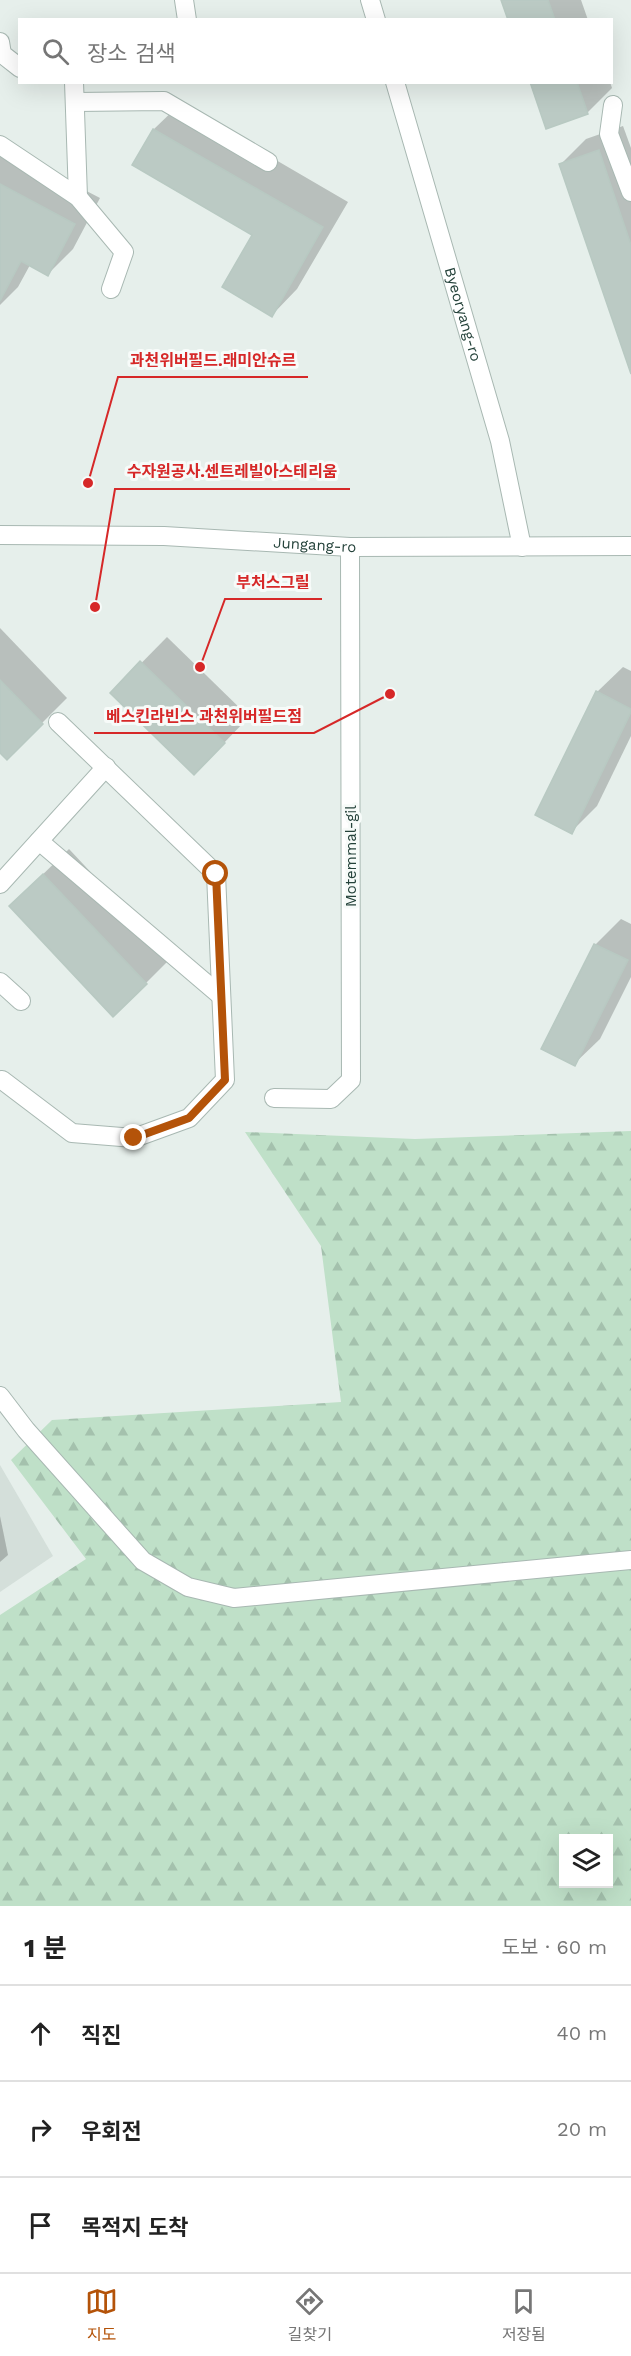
<!DOCTYPE html>
<html lang="ko">
<meta charset="utf-8">
<style>
:root{--surface:#fff;--page:#f6f6f6;--text:#222;--muted:#767676;--line:#e0e0e0;--accent:#b45309}
body{margin:0;font-family:"Work Sans","Noto Sans KR",sans-serif;background:var(--page);color:var(--text)}
.controls{position:absolute;right:18px;bottom:18px;display:grid;overflow:hidden;border-radius:0px;box-shadow:0 6px 24px #0002}
.controls button{width:54px;height:54px;display:grid;place-items:center;padding:0;border:0;border-bottom:2px solid var(--line);background:var(--surface);color:var(--text);font:30px sans-serif}
.stop{position:absolute;width:18px;height:18px;margin:-14px;border:4px solid #b45309;border-radius:50%;background:#fff}
.stop.end{background:#b45309;border-color:#fff;box-shadow:0 2px 6px #0008}
.list{margin:0;padding:0;list-style:none}
h2{display:flex;justify-content:space-between;align-items:center;height:78px;margin:0;padding:0 24px;font-size:26px}
h2 small{font-size:20px;font-weight:400;color:var(--muted)}
.list li{display:grid;grid-template-columns:39px 1fr auto;gap:18px;align-items:center;box-sizing:border-box;height:96px;padding:0 24px;border-top:2px solid var(--line)}
.list b{display:block;font-size:22px;white-space:nowrap}
.list em{font-size:20px;font-style:normal;color:var(--muted)}
.icon{flex:none;width:33px;height:33px;fill:none;stroke:currentColor;stroke-width:2;stroke-linecap:round;stroke-linejoin:round}
.map{position:relative;flex:none;width:631px;height:1906px;overflow:hidden}
.search{position:absolute;background:var(--surface);box-shadow:0 6px 24px #0002;left:18px;right:18px;top:18px;height:66px;display:flex;align-items:center;gap:15px;box-sizing:border-box;padding:0 21px;border-radius:0px;color:var(--muted);font-size:22px}
.sheet{height:366px;background:var(--surface)}
nav{display:flex;justify-content:space-around;align-items:center;box-sizing:border-box;height:84px;border-top:2px solid var(--line);background:var(--surface);font-size:16px;color:var(--muted)}
nav a{display:grid;justify-items:center;gap:3px}
nav .on{color:var(--accent)}
.map>svg:first-child{display:block}
</style>
<div class="map">
<svg width="631" height="1906" viewBox="0 0 631 1906">
<defs>
<pattern id="forest-firs" width="22" height="20" patternUnits="userSpaceOnUse" patternTransform="scale(1.5)"><rect width="22" height="20" fill="#bfe0c8"/><path d="M5 1l3.5 6h-7zM16 11l3.5 6h-7z" fill="#a4c1ad"/></pattern>
</defs>
<rect width="100%" height="100%" fill="#e6efeb"/>
<!-- built -->
<path fill="#d4dfda" d="M0,1465L53,1556L0,1592Z"/>
<!-- forest -->
<path fill="url(#forest-firs)" fill-rule="evenodd" d="M631,1131V1906H0V1615L86,1559L11,1460L52,1420L341,1402L321,1246L245,1132L415,1139ZM564,1838H608V1884H564Z"/>
<!-- shadow -->
<g fill="#0003">
<path d="M503,0H581L588,20H509Z"/>
<path d="M531,82H610L612,88L587,113Z"/>
<path d="M180,104L348,202L297,289L272,315L255,234L134,164L154,129Z"/>
<path d="M623,126L631,148V369L561,164L586,139Z"/>
<path d="M0,146L100,198L73,249L48,274L30,265L18,287L0,305Z"/>
<path d="M0,628L67,698L42,723L0,750Z"/>
<path d="M167,637L249,717L220,747L112,693Z"/>
<path d="M623,667L631,671V736L597,806L571,832L597,692Z"/>
<path d="M69,849L171,958L146,983L36,881Z"/>
<path d="M621,919L631,924V977L600,1039L574,1064L595,945Z"/>
<path d="M0,1516L8,1555L0,1562Z"/>
</g>
<!-- building -->
<g fill="#bbcac4" stroke="#b8c9c2" stroke-width="1.5">
<path d="M501,0H548L555,20H508Z"/>
<path d="M530,82H577L588,114L546,129Z"/>
<path d="M153,129L323,227L272,317L222,287L252,235L132,165Z"/>
<path d="M599,150L631,245V374L559,164Z"/>
<path d="M0,184L75,224L48,276L21,261L0,301Z"/>
<path d="M140,661L225,743L194,775L110,693Z"/>
<path d="M0,680L43,724L7,760L0,753Z"/>
<path d="M596,691L631,709V712L572,834L535,815Z"/>
<path d="M43,874L147,984L113,1017L9,906Z"/>
<path d="M594,944L628,960L575,1066L541,1049Z"/>
</g>
<g fill="none" stroke-linecap="round" stroke-linejoin="round">
<!-- minor casing -->
<g stroke="#a8b8b2" stroke-width="20">
<g id="minor">
<path d="M184,0L187,20"/>
<path d="M370,0L376,20"/>
<path d="M0,42L2,54L20,68"/>
<path d="M74,82L78,197"/>
<path id="s1" d="M395,82L500,441L522,547"/>
<path d="M75,102L164,101L268,162"/>
<path d="M613,105L609,134L631,192"/>
<path d="M0,145L78,197L124,252L111,289"/>
<path id="s2" d="M0,535L164,536L350,547L631,546"/>
<path d="M39,841L221,996"/>
<path d="M0,884L106,767"/>
<path d="M0,982L21,1001"/>
<path d="M2,1080L72,1133L134,1138L189,1118L225,1080L216,874L58,722"/>
<path d="M274,1098L331,1099L351,1080L350,547"/>
<path d="M0,1396L26,1430L143,1561L188,1587L234,1598L631,1560"/>
</g>
</g>
<!-- minor -->
<use href="#minor" stroke="#fff" stroke-width="18"/>
</g>
<g fill="none" stroke-linecap="round" stroke-linejoin="round">
<!-- route -->
<path stroke="#b45309" stroke-width="8" d="M134,1138L189,1118L225,1080L216,874"/>
</g>
<g text-anchor="middle" dominant-baseline="central" stroke-width="6" stroke-linejoin="round" paint-order="stroke">
<!-- street labels -->
<g font-size="15" fill="#24423a" stroke="#f7fbf9">
<text stroke="none"><textPath href="#s1" startOffset="242">Byeoryang-ro</textPath></text>
<text stroke="none"><textPath href="#s2" startOffset="315">Jungang-ro</textPath></text>
<text transform="translate(351 856) rotate(-90)">Motemmal-gil</text>
</g>
</g>
<!-- callouts -->
<path fill="none" stroke="#d62828" stroke-width="2" d="M88 483L118 377H308M95 607L115 489H350M200 667L225 599H322M390 694L314 733H94"/>
<g fill="#d62828" stroke="#f7fbf9" stroke-width="2">
<circle cx="88" cy="483" r="6"/>
<circle cx="95" cy="607" r="6"/>
<circle cx="200" cy="667" r="6"/>
<circle cx="390" cy="694" r="6"/>
</g>
<g font-size="16" text-anchor="middle" font-weight="bold" fill="#d62828" stroke="#f7fbf9" stroke-width="6" stroke-linejoin="round" paint-order="stroke">
<text x="213" y="366">과천위버필드.래미안슈르</text>
<text x="232" y="477">수자원공사.센트레빌아스테리움</text>
<text x="273" y="588">부처스그릴</text>
<text x="204" y="722">베스킨라빈스 과천위버필드점</text>
</g>
</svg>
<div class="controls">
<button><svg class="icon" aria-label="layers" viewBox="0 0 24 24"><path d="M12 4l9 5-9 5-9-5zM3 14l9 5 9-5"/></svg></button>
</div>
<div class="stop" style="left:216px;top:874px"></div>
<div class="stop end" style="left:134px;top:1138px"></div>
<div class="search"><svg class="icon" aria-label="search" viewBox="0 0 24 24"><circle cx="10" cy="10" r="6"/><path d="M15 15l6 6"/></svg>장소 검색</div>
</div>
<section class="sheet">
<h2>1 분<small>도보 · 60 m</small></h2>
<ul class="list">
<li><svg class="icon" aria-label="ahead" viewBox="0 0 24 24"><path d="M12 20V5M6 11l6-6 6 6"/></svg><div><b>직진</b></div><em>40 m</em></li>
<li><svg class="icon" aria-label="right" viewBox="0 0 24 24"><path d="M7 20v-9h11M14 6l5 5-5 5"/></svg><div><b>우회전</b></div><em>20 m</em></li>
<li><svg class="icon" aria-label="arrive" viewBox="0 0 24 24"><path d="M6 21V4h12l-3 4 3 4H6"/></svg><div><b>목적지 도착</b></div></li>
</ul>
</section>
<nav>
<a class="on"><svg class="icon" aria-label="map" viewBox="0 0 24 24"><path d="M3 6l6-2 6 2 6-2v14l-6 2-6-2-6 2zM9 4v14M15 6v14"/></svg>지도</a>
<a><svg class="icon" aria-label="directions" viewBox="0 0 24 24"><path d="M12 3l9 9-9 9-9-9zM9 14v-3h6M13 9l2 2-2 2"/></svg>길찾기</a>
<a><svg class="icon" aria-label="saved" viewBox="0 0 24 24"><path d="M7 4h10v16l-5-4-5 4z"/></svg>저장됨</a>
</nav>
